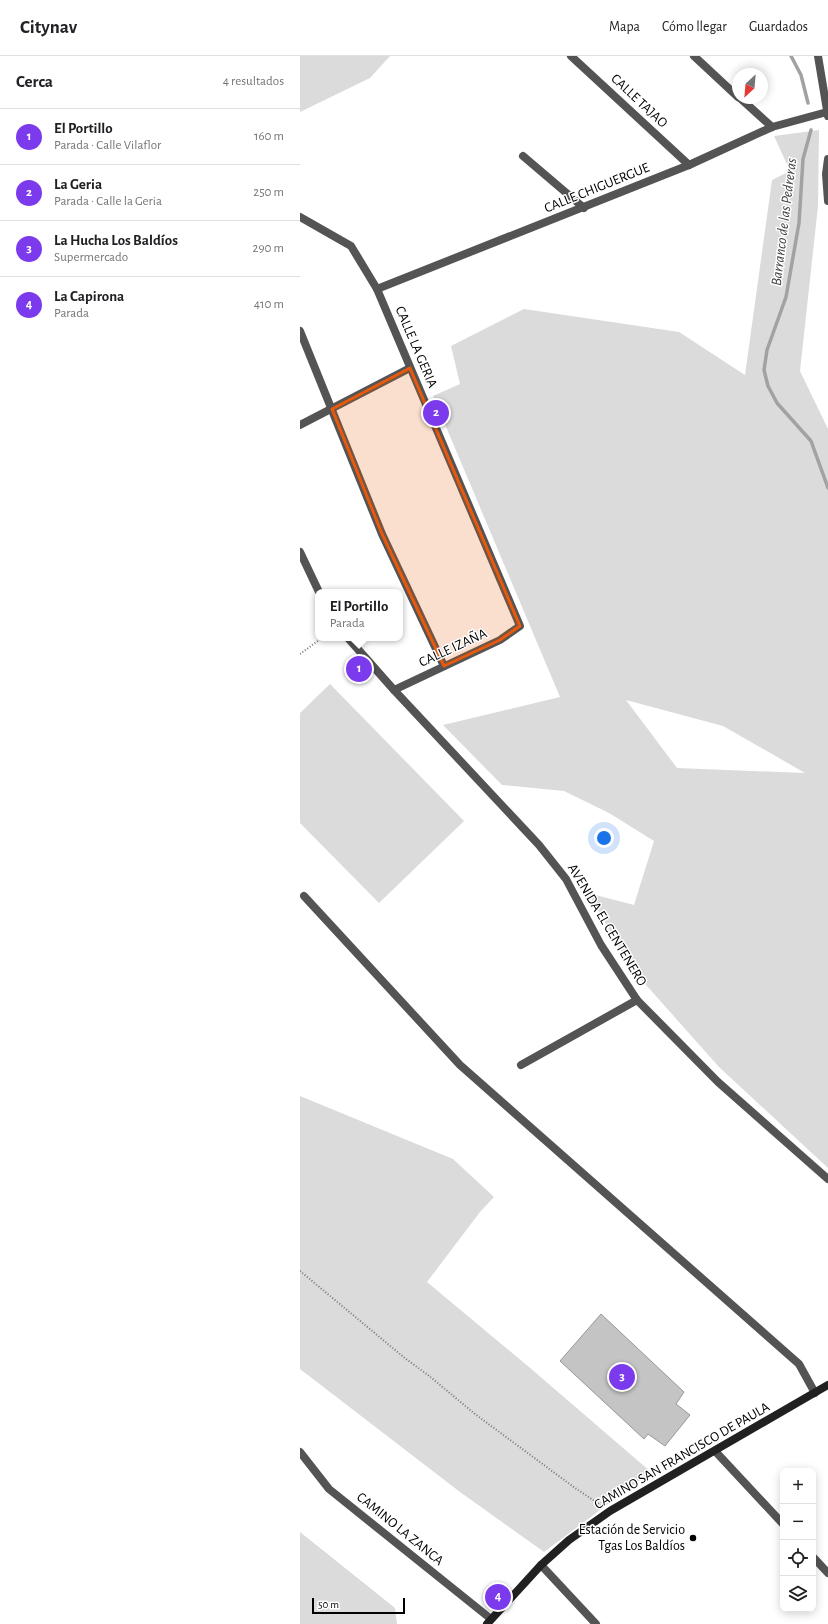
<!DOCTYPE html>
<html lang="es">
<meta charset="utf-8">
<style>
:root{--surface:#fff;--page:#f6f6f6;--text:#202124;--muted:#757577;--line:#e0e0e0;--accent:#7c3aed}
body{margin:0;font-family:"Alegreya Sans",sans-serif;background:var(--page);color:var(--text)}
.controls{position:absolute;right:12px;bottom:12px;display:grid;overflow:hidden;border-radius:8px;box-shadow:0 2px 10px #0003}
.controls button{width:36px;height:36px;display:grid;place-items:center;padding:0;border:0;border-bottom:1px solid var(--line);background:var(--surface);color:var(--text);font:20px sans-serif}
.compass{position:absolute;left:432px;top:12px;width:36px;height:36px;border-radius:50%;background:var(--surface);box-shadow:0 2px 10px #0003;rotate:206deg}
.scale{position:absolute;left:12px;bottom:10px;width:93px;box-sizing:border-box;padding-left:4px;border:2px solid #000;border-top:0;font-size:11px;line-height:14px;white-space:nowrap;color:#000;-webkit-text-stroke:3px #fff;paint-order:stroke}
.you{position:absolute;left:304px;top:782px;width:14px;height:14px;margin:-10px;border:3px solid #fff;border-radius:50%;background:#1a73e8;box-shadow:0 0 0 6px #1a73e833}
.badge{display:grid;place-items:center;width:26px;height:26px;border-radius:50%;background:var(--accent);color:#fff;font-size:13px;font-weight:700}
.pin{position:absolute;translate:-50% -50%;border:2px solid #fff;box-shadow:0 1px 4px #0006}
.popup{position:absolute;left:15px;top:533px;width:88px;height:52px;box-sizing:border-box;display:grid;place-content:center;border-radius:8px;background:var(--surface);filter:drop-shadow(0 1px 3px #0005);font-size:13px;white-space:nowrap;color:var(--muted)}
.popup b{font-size:15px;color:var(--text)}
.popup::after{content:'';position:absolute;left:50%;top:100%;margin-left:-8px;border:8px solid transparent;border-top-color:var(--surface)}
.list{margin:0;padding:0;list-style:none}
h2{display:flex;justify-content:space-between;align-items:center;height:52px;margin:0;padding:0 16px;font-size:17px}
h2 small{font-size:13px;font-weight:400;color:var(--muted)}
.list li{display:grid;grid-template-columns:26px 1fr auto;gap:12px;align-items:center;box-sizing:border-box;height:56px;padding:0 16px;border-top:1px solid var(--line)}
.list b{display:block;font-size:15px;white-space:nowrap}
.list p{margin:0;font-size:13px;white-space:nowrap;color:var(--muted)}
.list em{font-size:13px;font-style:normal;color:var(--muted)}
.icon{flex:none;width:22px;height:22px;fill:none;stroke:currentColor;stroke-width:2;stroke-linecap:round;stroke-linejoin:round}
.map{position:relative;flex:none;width:528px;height:1568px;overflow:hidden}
header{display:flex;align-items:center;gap:24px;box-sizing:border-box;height:56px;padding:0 20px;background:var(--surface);border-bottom:1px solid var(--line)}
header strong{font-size:19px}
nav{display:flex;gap:22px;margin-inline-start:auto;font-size:14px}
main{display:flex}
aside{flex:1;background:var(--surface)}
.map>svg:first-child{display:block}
</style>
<header>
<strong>Citynav</strong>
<nav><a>Mapa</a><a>Cómo llegar</a><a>Guardados</a></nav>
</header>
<main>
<aside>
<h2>Cerca<small>4 resultados</small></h2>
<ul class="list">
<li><span class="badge">1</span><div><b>El Portillo</b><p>Parada · Calle Vilaflor</p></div><em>160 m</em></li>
<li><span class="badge">2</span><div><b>La Geria</b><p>Parada · Calle la Geria</p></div><em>250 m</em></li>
<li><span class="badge">3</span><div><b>La Hucha Los Baldíos</b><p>Supermercado</p></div><em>290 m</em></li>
<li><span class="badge">4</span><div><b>La Capirona</b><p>Parada</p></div><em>410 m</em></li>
</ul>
</aside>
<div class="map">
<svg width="528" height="1568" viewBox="0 0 528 1568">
<rect width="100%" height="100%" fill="#fff"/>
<!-- green -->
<g fill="#dbdbdb" fill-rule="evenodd">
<path d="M0,0H90L70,22L0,56Z"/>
<path d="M519,74L518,150L500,315L528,373V1112L419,1011L331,912L288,837L334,849L354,785L309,757L264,735L202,729L143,669L260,641L133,340L160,328L151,290L224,253L379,276L445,319L472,124L490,115L474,80ZM326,644L423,670L505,717L377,712Z"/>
<path d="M30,628L164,765L79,847L0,767V657Z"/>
<path d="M0,1040L153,1103L194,1141L180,1156L127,1226L229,1311L351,1416L244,1496L160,1436L0,1313Z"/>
<path d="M0,1476L95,1552L97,1568H0Z"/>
</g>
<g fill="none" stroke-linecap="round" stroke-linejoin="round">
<!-- stream -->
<g stroke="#a2a2a2" stroke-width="3.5">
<path d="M491,0L501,19L508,47"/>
<path d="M511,74L503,103L499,167L486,241L467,294L464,314L468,330L477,347L511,385L528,432"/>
</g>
</g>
<!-- building -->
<path fill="#c4c4c4" stroke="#989898" d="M301,1258L384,1336L376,1348L390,1359L365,1390L348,1378L344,1383L260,1305Z"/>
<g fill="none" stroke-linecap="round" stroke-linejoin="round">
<!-- path -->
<g stroke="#767676" stroke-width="2" stroke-dasharray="1 2" stroke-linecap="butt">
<path d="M0,598L22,582"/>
<path d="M0,1215L106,1303L128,1319L175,1358L275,1432L302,1450"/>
</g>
<!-- minor -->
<g stroke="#545454" stroke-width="8">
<path d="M271,0L389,109"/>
<path d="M394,0L438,41"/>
<path d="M518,0L528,60"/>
<path d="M440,42L472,71"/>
<path d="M223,100L284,152"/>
<path d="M528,103L526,118L528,145"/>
<path d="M0,161L51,190L77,233L220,570L200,584L94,634"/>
<path d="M77,233L389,109L472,71L527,56"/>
<path d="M0,275L82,478L144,610"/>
<path d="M0,369L110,312"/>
<path d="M0,496L19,536"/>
<path d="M48,582L94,634L239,789L266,823L301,889L337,944L418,1026L528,1123"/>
<path d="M4,840L160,1009L499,1308L515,1337"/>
<path d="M221,1009L337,944"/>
<path d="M415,1395L483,1468"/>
<path d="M0,1396L29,1433L191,1563"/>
<path d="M513,1501L528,1517"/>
<path d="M241,1509L296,1568"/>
</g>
<!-- secondary -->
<path stroke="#212121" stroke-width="8" d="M187,1568L241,1509L269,1484L310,1455L528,1329"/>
</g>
<!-- marked area -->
<path fill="#e8590c" fill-opacity="0.2" stroke="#e8590c" stroke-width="3" stroke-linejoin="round" d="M110,312L220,570L200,584L144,610L82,478L32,353Z"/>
<!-- markers -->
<circle fill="#000" stroke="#fff" stroke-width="1.5" cx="393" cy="1482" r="4"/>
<g text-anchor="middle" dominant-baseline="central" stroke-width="3" stroke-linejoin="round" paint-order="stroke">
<!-- street labels -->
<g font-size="14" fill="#000" stroke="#fff">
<text transform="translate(339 45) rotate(43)">CALLE TAJAO</text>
<text transform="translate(297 132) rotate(-22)">CALLE CHIGUERGUE</text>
<text transform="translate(116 291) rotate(67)">CALLE LA GERIA</text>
<text transform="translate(153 592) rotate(-25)">CALLE IZAÑA</text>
<text transform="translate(307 869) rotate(59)">AVENIDA EL CENTENERO</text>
<text transform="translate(382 1400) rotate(-30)">CAMINO SAN FRANCISCO DE PAULA</text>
<text transform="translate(100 1473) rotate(39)">CAMINO LA ZANCA</text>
</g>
<!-- poi labels -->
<g font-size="14" fill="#000" stroke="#fff" text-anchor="end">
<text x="385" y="1474">Estación de Servicio<tspan x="385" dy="16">Tgas Los Baldíos</tspan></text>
</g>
<!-- water labels -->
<g font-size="15" font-style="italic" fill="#434343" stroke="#fff">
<text transform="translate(484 166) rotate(-83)">Barranco de las Pedreras</text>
</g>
</g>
</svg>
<div class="controls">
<button>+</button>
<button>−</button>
<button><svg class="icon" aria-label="locate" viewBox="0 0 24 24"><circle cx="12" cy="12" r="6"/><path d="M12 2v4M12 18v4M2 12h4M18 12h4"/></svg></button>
<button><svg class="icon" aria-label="layers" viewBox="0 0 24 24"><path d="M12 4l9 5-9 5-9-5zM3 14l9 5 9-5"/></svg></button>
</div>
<svg class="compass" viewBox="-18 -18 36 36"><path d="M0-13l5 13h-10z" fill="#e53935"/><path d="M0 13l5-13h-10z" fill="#757577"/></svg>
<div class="scale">50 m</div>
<div class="you"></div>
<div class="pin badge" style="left:59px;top:613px">1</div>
<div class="popup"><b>El Portillo</b>Parada</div>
<div class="pin badge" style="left:136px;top:357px">2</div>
<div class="pin badge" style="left:322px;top:1321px">3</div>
<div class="pin badge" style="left:198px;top:1541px">4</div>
</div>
</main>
